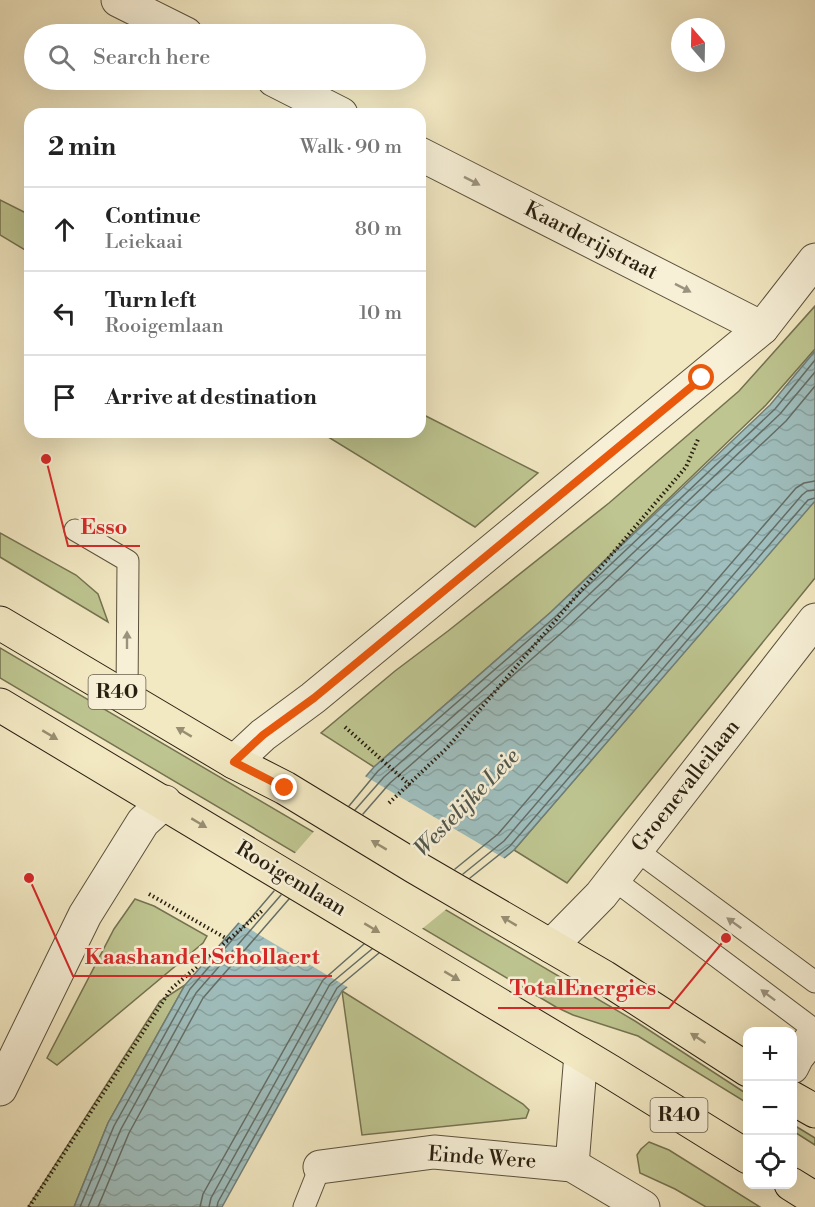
<!DOCTYPE html>
<meta charset="utf-8">
<style>
:root{--surface:#fff;--page:#f6f6f6;--text:#222;--muted:#767676;--line:#e0e0e0}
body{margin:0;font-family:"Libre Bodoni",serif;background:var(--page);color:var(--text)}
.controls{position:absolute;right:18px;bottom:18px;display:grid;overflow:hidden;border-radius:12px;box-shadow:0 6px 24px #0002}
.controls button{width:54px;height:54px;display:grid;place-items:center;padding:0;border:0;border-bottom:2px solid var(--line);background:var(--surface);color:var(--text);font:30px sans-serif}
.compass{position:absolute;left:671px;top:18px;width:54px;height:54px;border-radius:50%;background:var(--surface);box-shadow:0 6px 24px #0002;rotate:340deg}
.stop{position:absolute;width:18px;height:18px;margin:-14px;border:4px solid #ea580c;border-radius:50%;background:#fff}
.stop.end{background:#ea580c;border-color:#fff;box-shadow:0 2px 6px #0008}
.list{margin:0;padding:0;list-style:none}
h2{display:flex;justify-content:space-between;align-items:center;height:78px;margin:0;padding:0 24px;font-size:26px}
h2 small{font-size:20px;font-weight:400;color:var(--muted)}
.list li{display:grid;grid-template-columns:39px 1fr auto;gap:18px;align-items:center;box-sizing:border-box;height:84px;padding:0 24px;border-top:2px solid var(--line)}
.list b{display:block;font-size:22px;white-space:nowrap}
.list p{margin:0;font-size:20px;white-space:nowrap;color:var(--muted)}
.list em{font-size:20px;font-style:normal;color:var(--muted)}
.icon{flex:none;width:33px;height:33px;fill:none;stroke:currentColor;stroke-width:2;stroke-linecap:round;stroke-linejoin:round}
.map{position:relative;flex:none;width:815px;height:1207px;overflow:hidden}
.search{position:absolute;background:var(--surface);box-shadow:0 6px 24px #0002;left:24px;top:24px;width:402px;height:66px;display:flex;align-items:center;gap:15px;box-sizing:border-box;padding:0 21px;border-radius:33px;color:var(--muted);font-size:22px}
.panel{position:absolute;background:var(--surface);box-shadow:0 6px 24px #0002;left:24px;top:108px;width:402px;height:330px;border-radius:18px}
.map>svg:first-child{display:block}
</style>
<div class="map">
<svg width="815" height="1207" viewBox="0 0 815 1207">
<defs>
<pattern id="water-waves" width="16" height="10" patternUnits="userSpaceOnUse" patternTransform="scale(1.5)"><rect width="16" height="10" fill="#9fbebd"/><path d="M0 5q4-4 8 0t8 0" fill="none" stroke="#89a3a1"/></pattern>
</defs>
<rect width="100%" height="100%" fill="#f2e8c2"/>
<filter id="stains"><feTurbulence type="fractalNoise" baseFrequency=".00333" numOctaves="4"/><feColorMatrix values="0 0 0 0 .2 0 0 0 0 .09 0 0 0 0 .02 0 0 0 .5 -.17"/></filter>
<radialGradient id="worn" r=".72"><stop offset=".6" stop-color="#630" stop-opacity="0"/><stop offset="1" stop-color="#630" stop-opacity=".3"/></radialGradient>
<!-- green -->
<g fill="#bec590" stroke="#747250" stroke-width="1.5">
<path d="M0,200L30,215V253L0,235Z"/>
<path d="M815,306V349L766,405L551,612L374,767L321,733L395,671L448,631L609,503L739,391Z"/>
<path d="M420,413L538,473L475,527L320,432H420Z"/>
<path d="M815,500V578L567,883L514,850Z"/>
<path d="M0,533L76,575L98,594L108,622L0,557Z"/>
<path d="M0,648L635,1021L747,1094V1103L638,1036L573,1015L556,1007L0,678Z"/>
<path d="M135,899L154,906L207,936L203,943L57,1065L47,1058L114,929Z"/>
<path d="M185,985L108,1123L74,1207H28L160,1001Z"/>
<path d="M342,991L523,1104L529,1110L526,1118L362,1135Z"/>
<path d="M792,1124L815,1138V1145L793,1131Z"/>
<path d="M649,1142L669,1150L760,1207H706L675,1189L640,1173L637,1155L641,1149Z"/>
</g>
<!-- water -->
<path fill="url(#water-waves)" stroke="#707e78" stroke-width="1.5" d="M815,351V501L514,850L342,991L222,1207H74L108,1123L185,985L374,767L551,612L770,405Z"/>
<!-- pier -->
<path fill="#f2e8c2" d="M363,775L507,860L349,988L236,921Z"/>
<g fill="none" stroke-linecap="round" stroke-linejoin="round">
<!-- shore -->
<g stroke="#646e66" stroke-width="1.5">
<path d="M349,806L378,771L555,617L775,409L815,360"/>
<path d="M355,810L384,777L560,622L780,414L815,372"/>
<path d="M363,814L390,783L566,629L786,421L815,386"/>
<path d="M455,869L498,834L796,488L804,483L815,481"/>
<path d="M463,874L504,841L802,495L807,491L815,490"/>
<path d="M470,878L510,846L808,500L815,498"/>
<path d="M80,1207L114,1126L190,989L274,891"/>
<path d="M88,1207L121,1129L196,993L281,895"/>
<path d="M98,1207L129,1133L203,998L289,899"/>
<path d="M200,1207L203,1194L323,980L364,944"/>
<path d="M209,1207L211,1198L330,984L372,949"/>
<path d="M217,1207L218,1202L337,988L379,953"/>
</g>
<!-- service casing -->
<g stroke="#5b513c" stroke-width="23">
<g id="service">
<path d="M75,530L128,561L127,698"/>
<path d="M636,850L815,982"/>
<path d="M613,879L815,1030"/>
<path d="M304,1207L320,1167"/>
</g>
</g>
<!-- minor casing -->
<g stroke="#5b513c" stroke-width="35">
<g id="minor">
<path d="M118,0L186,34"/>
<path d="M274,80L341,114"/>
<path d="M420,154L762,328"/>
<path d="M234,762L263,735L313,698L762,328L815,260"/>
<path d="M551,946L601,895L815,620"/>
<path d="M792,1067L797,1057L815,1034"/>
<path d="M0,1089L85,915L143,822L165,802"/>
<path d="M572,1165L581,1054"/>
<path d="M320,1167L434,1152L572,1165L643,1207"/>
</g>
</g>
<!-- primary casing -->
<g stroke="#291f10" stroke-width="35">
<g id="primary">
<path d="M0,623L234,762L285,788L415,867L604,977L748,1070"/>
<path d="M0,705L611,1072L748,1157"/>
<path d="M792,1098L815,1111"/>
<path d="M791,1184L815,1199"/>
</g>
</g>
<!-- path -->
<g stroke="#291f10" stroke-width="4" stroke-dasharray="1.5 3" stroke-linecap="butt">
<path d="M345,727L410,785"/>
<path d="M389,803L447,748L686,467L699,437"/>
<path d="M149,894L229,940"/>
<path d="M29,1207L171,989L262,911"/>
</g>
<!-- service -->
<use href="#service" stroke="#f7f0d7" stroke-width="21"/>
<!-- minor -->
<use href="#minor" stroke="#f7f0d7" stroke-width="33"/>
<!-- primary -->
<use href="#primary" stroke="#f2e8c2" stroke-width="33"/>
</g>
<!-- one-way arrows -->
<defs><path id="oneway-solid" d="M-6-.8H1V-3.2L6.5 0L1 3.2V.8H-6Z" transform="scale(1.5)"/></defs>
<g fill="#9a927d">
<use href="#oneway-solid" transform="translate(472 181) rotate(27)"/>
<use href="#oneway-solid" transform="translate(683 288) rotate(27)"/>
<use href="#oneway-solid" transform="translate(127 640) rotate(-90)"/>
<use href="#oneway-solid" transform="translate(734 923) rotate(-144)"/>
<use href="#oneway-solid" transform="translate(768 995) rotate(-143)"/>
</g>
<g fill="#988e72">
<use href="#oneway-solid" transform="translate(184 732) rotate(-149)"/>
<use href="#oneway-solid" transform="translate(50 735) rotate(31)"/>
<use href="#oneway-solid" transform="translate(199 823) rotate(31)"/>
<use href="#oneway-solid" transform="translate(379 845) rotate(-149)"/>
<use href="#oneway-solid" transform="translate(509 921) rotate(-149)"/>
<use href="#oneway-solid" transform="translate(372 928) rotate(31)"/>
<use href="#oneway-solid" transform="translate(452 976) rotate(31)"/>
<use href="#oneway-solid" transform="translate(698 1038) rotate(-147)"/>
</g>
<g fill="none" stroke-linecap="round" stroke-linejoin="round">
<!-- route -->
<path stroke="#ea580c" stroke-width="8" d="M285,788L234,762L263,735L314,698L702,378"/>
</g>
<g text-anchor="middle" dominant-baseline="central" stroke-width="5" stroke-linejoin="round" paint-order="stroke">
<!-- shield labels -->
<g fill="#f7f0d7" stroke="#675e4c" stroke-width="1.5">
<rect x="88.5" y="675" width="57" height="34" rx="4.5"/>
<rect x="650.5" y="1098" width="57" height="34" rx="4.5"/>
</g>
<g font-size="20" font-weight="bold" fill="#291f10">
<text x="117" y="692">R40</text>
<text x="679" y="1115">R40</text>
</g>
<!-- street labels -->
<g font-size="21" fill="#291f10" stroke="#f7f0d7">
<text transform="translate(591 241) rotate(27)">Kaarderijstraat</text>
<text transform="translate(686 786) rotate(-52)">Groenevalleilaan</text>
<text transform="translate(291 879) rotate(31)">Rooigemlaan</text>
<text transform="translate(482 1158) rotate(4)">Einde Were</text>
</g>
<!-- water labels -->
<g font-size="22" font-style="italic" fill="#52574d" stroke="#f7f0d7">
<text transform="translate(467 803) rotate(-46)">Westelijke Leie</text>
</g>
</g>
<!-- callouts -->
<path fill="none" stroke="#d62828" stroke-width="2" d="M46 459L68 546H140M29 878L73 976H332M726 938L669 1008H498"/>
<g fill="#d62828" stroke="#f7f0d7" stroke-width="2">
<circle cx="46" cy="459" r="6"/>
<circle cx="29" cy="878" r="6"/>
<circle cx="726" cy="938" r="6"/>
</g>
<g font-size="22" text-anchor="middle" font-weight="bold" fill="#d62828" stroke="#f7f0d7" stroke-width="5" stroke-linejoin="round" paint-order="stroke">
<text x="104" y="534">Esso</text>
<text x="202" y="964">Kaashandel Schollaert</text>
<text x="583" y="995">TotalEnergies</text>
</g>
<rect width="100%" height="100%" filter="url(#stains)"/>
<rect width="100%" height="100%" fill="url(#worn)"/>
</svg>
<div class="controls">
<button>+</button>
<button>−</button>
<button><svg class="icon" aria-label="locate" viewBox="0 0 24 24"><circle cx="12" cy="12" r="6"/><path d="M12 2v4M12 18v4M2 12h4M18 12h4"/></svg></button>
</div>
<svg class="compass" viewBox="-18 -18 36 36"><path d="M0-13l5 13h-10z" fill="#e53935"/><path d="M0 13l5-13h-10z" fill="#767676"/></svg>
<div class="stop" style="left:702px;top:378px"></div>
<div class="stop end" style="left:285px;top:788px"></div>
<div class="search"><svg class="icon" aria-label="search" viewBox="0 0 24 24"><circle cx="10" cy="10" r="6"/><path d="M15 15l6 6"/></svg>Search here</div>
<section class="panel">
<h2>2 min<small>Walk · 90 m</small></h2>
<ul class="list">
<li><svg class="icon" aria-label="ahead" viewBox="0 0 24 24"><path d="M12 20V5M6 11l6-6 6 6"/></svg><div><b>Continue</b><p>Leiekaai</p></div><em>80 m</em></li>
<li><svg class="icon" aria-label="left" viewBox="0 0 24 24"><path d="M17 20v-9H6M10 6l-5 5 5 5"/></svg><div><b>Turn left</b><p>Rooigemlaan</p></div><em>10 m</em></li>
<li><svg class="icon" aria-label="arrive" viewBox="0 0 24 24"><path d="M6 21V4h12l-3 4 3 4H6"/></svg><div><b>Arrive at destination</b></div></li>
</ul>
</section>
</div>
